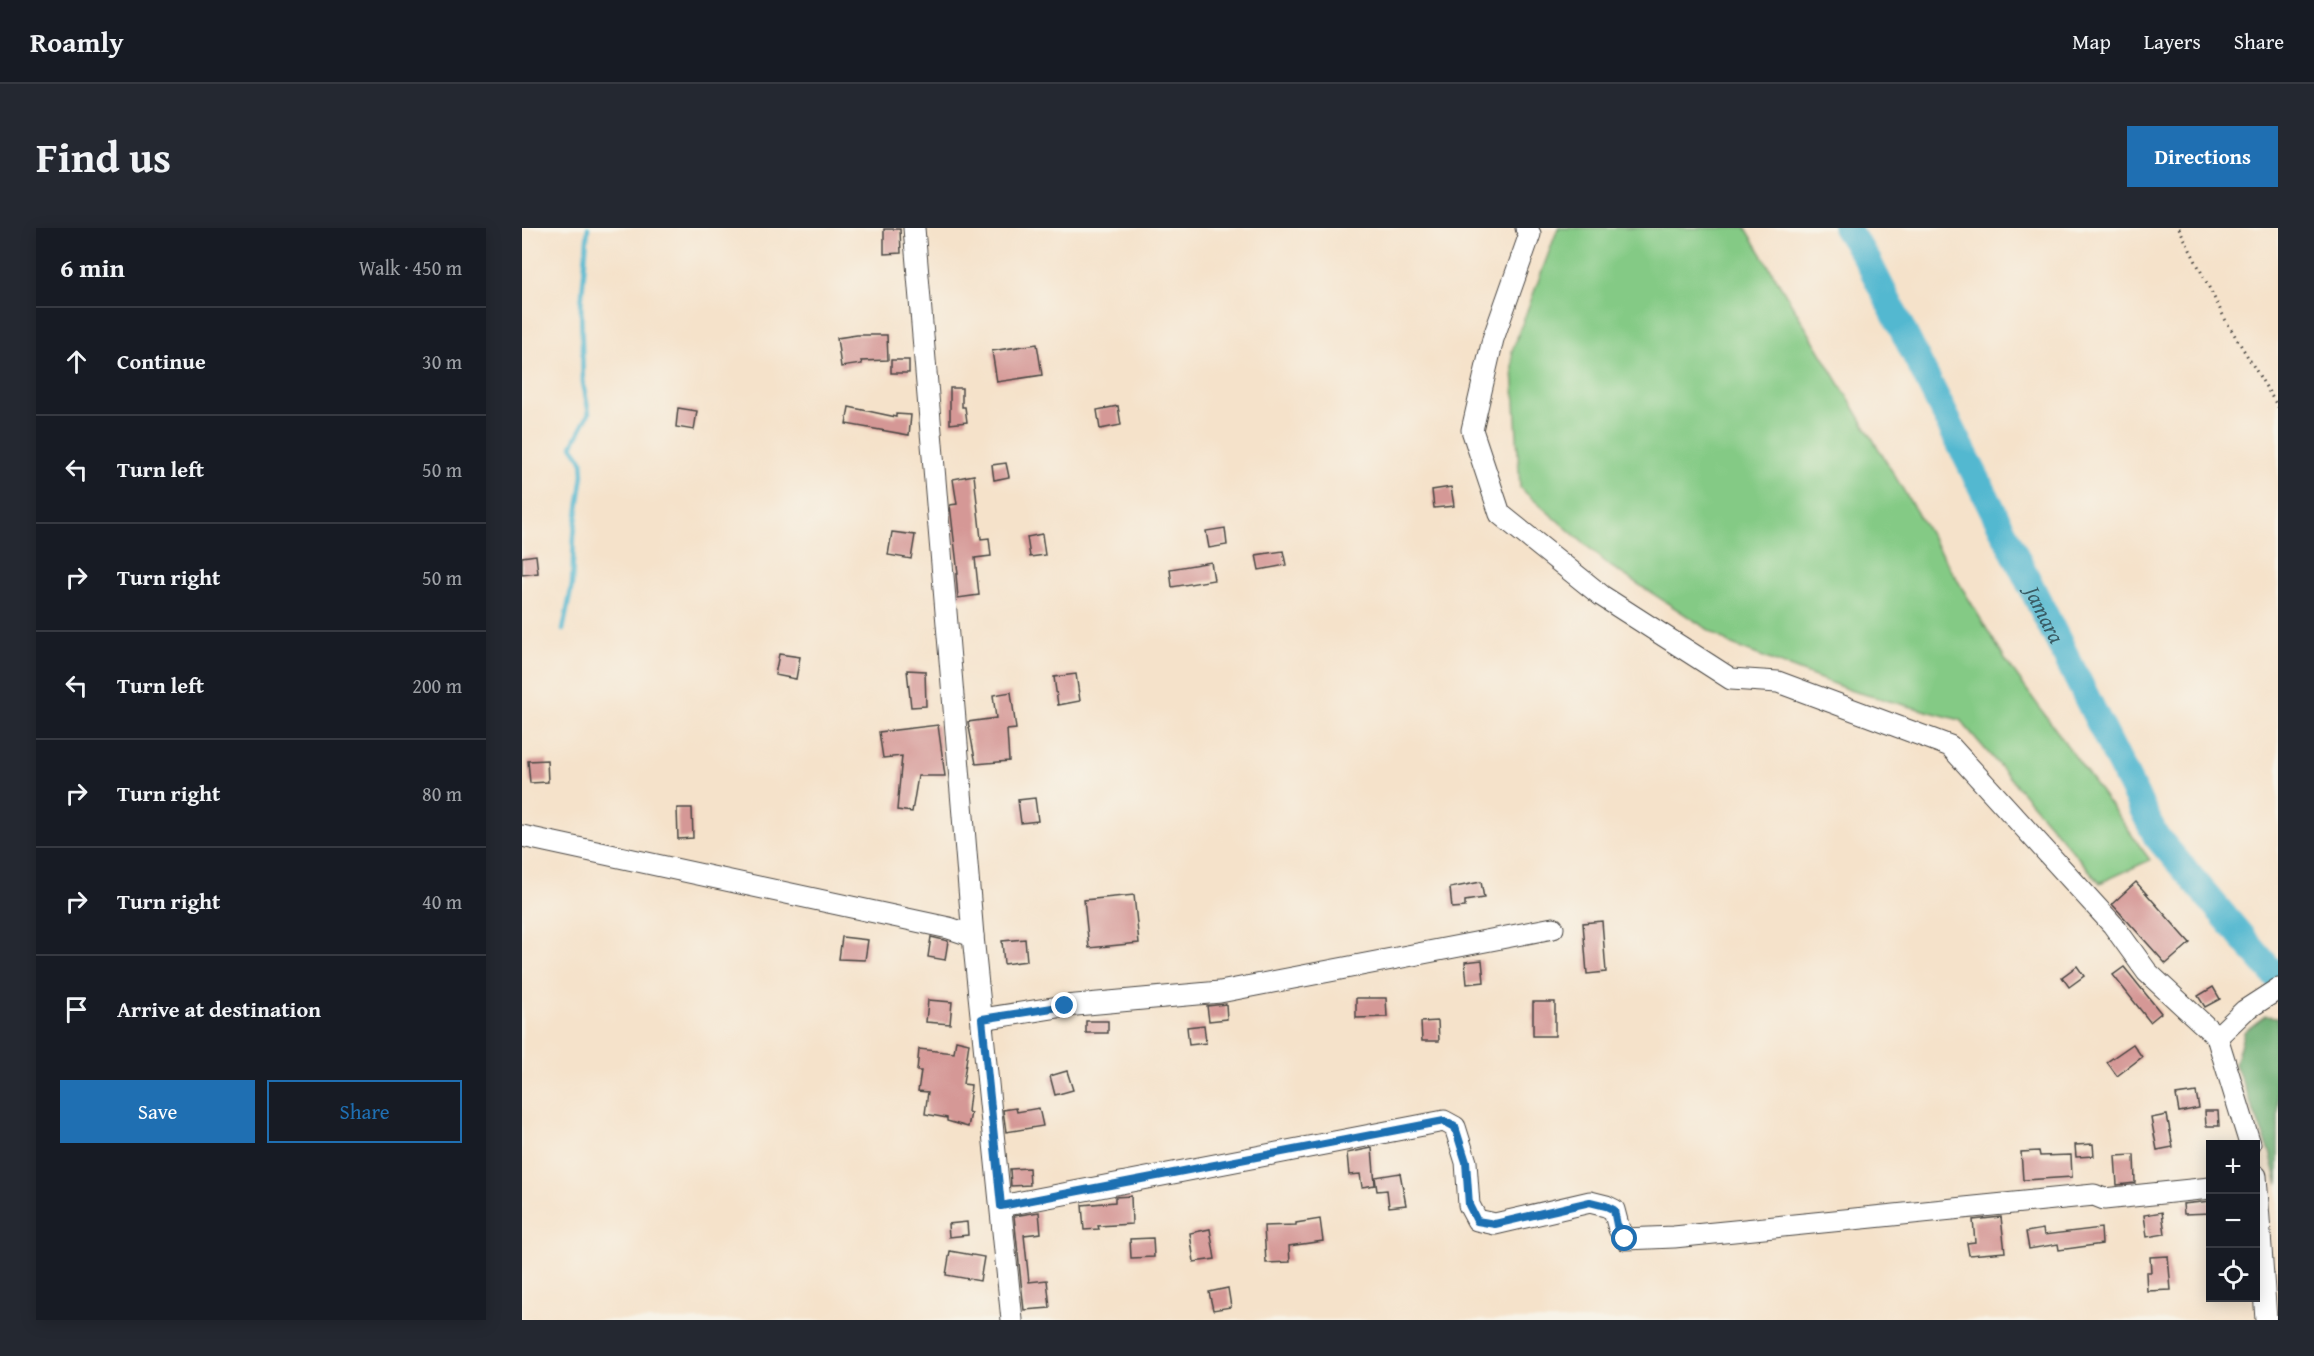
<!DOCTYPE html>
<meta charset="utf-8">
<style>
:root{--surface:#171b24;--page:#242831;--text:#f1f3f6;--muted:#9ea1a6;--line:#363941;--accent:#1f6fb2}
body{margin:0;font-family:"Gentium Book Plus",serif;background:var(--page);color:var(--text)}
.controls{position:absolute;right:18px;bottom:18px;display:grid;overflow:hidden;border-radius:0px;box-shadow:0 3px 15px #0003}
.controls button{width:54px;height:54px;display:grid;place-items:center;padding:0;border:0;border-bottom:2px solid var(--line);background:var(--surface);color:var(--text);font:30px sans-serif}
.stop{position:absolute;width:18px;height:18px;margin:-14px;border:4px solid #1f6fb2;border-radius:50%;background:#fff}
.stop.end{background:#1f6fb2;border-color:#fff;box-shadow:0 2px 6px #0008}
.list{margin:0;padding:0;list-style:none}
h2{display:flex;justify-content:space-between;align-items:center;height:78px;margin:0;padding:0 24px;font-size:26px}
h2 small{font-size:20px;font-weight:400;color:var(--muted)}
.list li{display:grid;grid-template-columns:39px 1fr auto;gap:18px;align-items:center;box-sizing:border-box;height:108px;padding:0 24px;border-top:2px solid var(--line)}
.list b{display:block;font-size:22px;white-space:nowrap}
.list em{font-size:20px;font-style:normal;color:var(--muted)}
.actions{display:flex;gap:12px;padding:18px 24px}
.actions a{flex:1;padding:14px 0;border:2px solid var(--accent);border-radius:0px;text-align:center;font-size:21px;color:var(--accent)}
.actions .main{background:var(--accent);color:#fff}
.icon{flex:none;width:33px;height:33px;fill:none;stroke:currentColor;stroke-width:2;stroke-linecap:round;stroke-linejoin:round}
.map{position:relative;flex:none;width:1756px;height:1092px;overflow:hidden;border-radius:0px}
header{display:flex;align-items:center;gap:36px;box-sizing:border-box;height:84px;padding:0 30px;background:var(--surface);border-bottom:2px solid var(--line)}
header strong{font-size:28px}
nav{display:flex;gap:33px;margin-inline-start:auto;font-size:21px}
.intro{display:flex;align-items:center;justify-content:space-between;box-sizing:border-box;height:144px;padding:0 36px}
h1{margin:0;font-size:42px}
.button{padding:15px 27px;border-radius:0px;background:var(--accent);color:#fff;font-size:21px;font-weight:700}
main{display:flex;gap:36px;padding:0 36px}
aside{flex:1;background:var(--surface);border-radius:0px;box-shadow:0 3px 15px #0003}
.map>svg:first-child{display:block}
</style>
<header>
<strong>Roamly</strong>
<nav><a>Map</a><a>Layers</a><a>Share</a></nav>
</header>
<div class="intro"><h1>Find us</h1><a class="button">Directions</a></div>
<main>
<aside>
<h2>6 min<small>Walk · 450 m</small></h2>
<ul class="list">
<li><svg class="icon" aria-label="ahead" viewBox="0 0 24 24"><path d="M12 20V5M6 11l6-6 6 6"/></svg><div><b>Continue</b></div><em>30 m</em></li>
<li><svg class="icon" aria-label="left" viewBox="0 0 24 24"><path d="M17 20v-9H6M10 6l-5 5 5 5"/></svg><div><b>Turn left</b></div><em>50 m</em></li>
<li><svg class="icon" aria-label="right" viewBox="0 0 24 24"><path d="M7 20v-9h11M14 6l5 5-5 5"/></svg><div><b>Turn right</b></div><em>50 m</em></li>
<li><svg class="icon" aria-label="left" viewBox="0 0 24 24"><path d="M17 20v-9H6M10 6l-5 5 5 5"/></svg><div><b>Turn left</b></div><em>200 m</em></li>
<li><svg class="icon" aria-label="right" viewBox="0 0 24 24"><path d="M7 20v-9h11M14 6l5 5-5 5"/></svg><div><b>Turn right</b></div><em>80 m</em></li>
<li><svg class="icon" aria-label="right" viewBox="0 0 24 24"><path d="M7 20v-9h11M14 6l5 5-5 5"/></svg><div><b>Turn right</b></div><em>40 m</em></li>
<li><svg class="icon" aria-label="arrive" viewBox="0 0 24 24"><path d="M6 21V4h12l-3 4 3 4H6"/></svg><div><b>Arrive at destination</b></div></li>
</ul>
<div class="actions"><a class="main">Save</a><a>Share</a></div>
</aside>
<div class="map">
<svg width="1756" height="1092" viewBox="0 0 1756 1092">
<rect width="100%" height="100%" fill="#f7f3e8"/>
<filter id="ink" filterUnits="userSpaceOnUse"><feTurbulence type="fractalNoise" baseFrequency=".0167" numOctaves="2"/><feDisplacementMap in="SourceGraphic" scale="12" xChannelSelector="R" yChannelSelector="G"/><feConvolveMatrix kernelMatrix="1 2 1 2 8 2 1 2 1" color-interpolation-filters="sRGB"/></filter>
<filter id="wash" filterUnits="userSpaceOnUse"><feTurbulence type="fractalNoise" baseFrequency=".008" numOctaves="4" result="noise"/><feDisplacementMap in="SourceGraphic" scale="24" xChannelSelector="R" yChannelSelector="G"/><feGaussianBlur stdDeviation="1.35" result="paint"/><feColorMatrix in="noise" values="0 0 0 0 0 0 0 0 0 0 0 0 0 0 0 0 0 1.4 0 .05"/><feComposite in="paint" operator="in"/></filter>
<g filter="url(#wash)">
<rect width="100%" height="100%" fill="#f5e2ca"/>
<!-- green -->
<path fill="#84ca85" stroke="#587a58" stroke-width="1.5" d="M1036,0H1224L1484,433L1628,632L1578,655L1438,492L1330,463L1210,417L1088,338L998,260L990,123Z"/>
<!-- forest -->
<path fill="#6bae72" stroke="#4b6c4e" stroke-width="1.5" d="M1743,788L1756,789V957L1748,924L1713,836L1722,804Z"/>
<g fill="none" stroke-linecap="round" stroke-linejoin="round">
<!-- stream -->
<path stroke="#52b8d0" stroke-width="4.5" d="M41,402L50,357L52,307L61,247L60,232L50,218L67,185L61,155L59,78L66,0"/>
<!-- river -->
<path stroke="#52b8d0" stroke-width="27" id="s1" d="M1324,0L1346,33L1634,608L1756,751"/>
</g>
<g id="blocks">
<!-- building -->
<g fill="#d59896">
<path d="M362,1H378L379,25L362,26Z"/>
<path d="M335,107H365L366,132L339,133L340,136L319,139L315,110Z"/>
<path d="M515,116L520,147L475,154L470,123Z"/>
<rect x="369" y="132" width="18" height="13"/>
<path d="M428,160H440V179H443L445,194L428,196Z"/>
<path d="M596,178L599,197L578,201L575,182Z"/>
<path d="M327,179L374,189V186L389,187L387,207L324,196Z"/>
<path d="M156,180L175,183L172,202L154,199Z"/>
<path d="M484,235L487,249L472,252L470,237Z"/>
<path d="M452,247L459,311L467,310L469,328L453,330L457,367L436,370L434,346H436L428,277L435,276L431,251Z"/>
<path d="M929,259L932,278L912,280L910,262Z"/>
<path d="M703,300L705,317L687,320L684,303Z"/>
<path d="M370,304L393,307L389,331L366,327Z"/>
<path d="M520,306L523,327L508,329L505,309Z"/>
<path d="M761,323L764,337L737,342L734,327Z"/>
<path d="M14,327L16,345L0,347V329Z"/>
<path d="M689,334L692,352L650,359L648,341Z"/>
<path d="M257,426L278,429L274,451L253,447Z"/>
<path d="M385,442L403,443L404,478L389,479Z"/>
<path d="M554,446L558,473L536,477L532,449Z"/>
<path d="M489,464L494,501L485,502L487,533L454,536L446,494L474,490L471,467Z"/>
<path d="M416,497L423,548H396L390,584L375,582L380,528L361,530L357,504Z"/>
<path d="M25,532L26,554L8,555L6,533Z"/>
<path d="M513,570L516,593L499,595L496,572Z"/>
<path d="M155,580H170L171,610L156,611Z"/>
<path d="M959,654L962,670L943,673V679L930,680L928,660Z"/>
<path d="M1614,654L1668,715L1644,736L1590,676Z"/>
<path d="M612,667L617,715L567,720L562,672Z"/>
<path d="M1080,693L1084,744L1065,746L1061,695Z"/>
<path d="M320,709L346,712L343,732L317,731Z"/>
<path d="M409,709L426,713L423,732L406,729Z"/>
<path d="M503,711L505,733L482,736L480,713Z"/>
<path d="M960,732L962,754L945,756L943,734Z"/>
<path d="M1555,738L1562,748L1547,759L1540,749Z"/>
<path d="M1602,739L1639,785L1628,794L1591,747Z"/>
<path d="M1691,759L1698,771L1683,779L1676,768Z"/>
<path d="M834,770H864L865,789L834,790Z"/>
<path d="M406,772L430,774L428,796L404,794Z"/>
<rect x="1011" y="774" width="22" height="34"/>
<path d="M704,776L705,791L687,793L685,778Z"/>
<rect x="564" y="793" width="22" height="12"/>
<path d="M916,793L917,813H900L899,794Z"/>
<path d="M682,797L684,815L667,817L665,799Z"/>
<path d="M434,812L447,815L441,856L449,857L446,884L449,885L446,899L425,893V890L403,886L406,864L396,863L399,843H395L397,821L432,825Z"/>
<path d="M1611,816L1620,829L1595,848L1585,834Z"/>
<path d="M545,843L551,862L533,867L528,848Z"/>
<path d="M1674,864L1677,880L1657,884L1654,867Z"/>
<path d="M494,880L495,884L517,880L521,898L484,904L481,882Z"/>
<path d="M1683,883H1696L1697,898H1684Z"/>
<path d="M1645,887L1651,919L1635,922L1629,890Z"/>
<path d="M1571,916L1572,928L1554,929L1553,917Z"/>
<path d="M850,920L853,957L840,959L838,946L827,947L825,925Z"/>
<path d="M1517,923L1518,928L1549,927L1550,949L1501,952L1499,924Z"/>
<path d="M1612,927L1613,955L1595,957L1593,928Z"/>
<path d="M507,940L508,957L489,958L488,941Z"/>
<path d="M878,945L884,977L867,979L865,962L855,963L853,949Z"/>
<path d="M609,968L610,996L576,998L577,1001L562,1002L560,977L593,974V969Z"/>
<path d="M1689,973V985L1662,986L1661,976Z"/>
<path d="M517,984L519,1005L502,1007L507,1054L525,1052L528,1080L502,1082L492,988Z"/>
<path d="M1640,984L1643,1006L1625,1009L1622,987Z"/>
<path d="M1479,989L1483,1024L1447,1027L1445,1015L1453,1014L1451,992Z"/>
<path d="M798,991L801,1013L767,1018L768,1034L744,1035L742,998L774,997V995Z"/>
<path d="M445,994L446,1007L427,1009L426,996Z"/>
<path d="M1579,1000L1580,1016L1537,1022L1536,1016L1507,1021L1504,1004L1521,1001L1522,1007Z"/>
<path d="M688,1001L693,1031L672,1034L668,1005Z"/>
<path d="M631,1010L632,1029L609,1030L608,1011Z"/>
<path d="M428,1023L462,1029L458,1053L424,1047Z"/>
<path d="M1646,1028L1649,1062L1625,1063L1624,1044H1629L1628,1029Z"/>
<path d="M706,1060L709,1079L691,1082L687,1064Z"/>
</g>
</g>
</g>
<g filter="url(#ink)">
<use href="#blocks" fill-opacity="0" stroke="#494643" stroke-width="1.5"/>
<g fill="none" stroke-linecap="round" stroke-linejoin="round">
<!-- minor casing -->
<g stroke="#494643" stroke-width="23">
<g id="minor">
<path d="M392,0L451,708L490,1092"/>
<path d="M1004,0L1008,6L971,111L950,202L978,286L1080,368L1209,451L1256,454L1428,518L1591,697L1625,744L1695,809L1728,916"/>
<path d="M0,608L427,700L451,708"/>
<path d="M460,791L543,778L698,764L1031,700"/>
<path d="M1695,809L1722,783L1756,761"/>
<path d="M1734,948L1744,1092"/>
<path d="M479,978L922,893L933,899L944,934L947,977L955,992L973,996L1068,974L1084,978L1092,982L1097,1001L1103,1011L1152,1009L1572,967L1582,971L1688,960"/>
</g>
</g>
<!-- path -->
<path stroke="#494643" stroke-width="3" stroke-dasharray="1.5 4.5" stroke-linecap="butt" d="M1657,0L1703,91L1756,179"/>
<!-- minor -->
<use href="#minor" stroke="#fff" stroke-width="21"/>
</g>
</g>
<g fill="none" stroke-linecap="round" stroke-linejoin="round" filter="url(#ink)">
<!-- route -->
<path stroke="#1f6fb2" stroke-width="8" d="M543,778L460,791L479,978L922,893L933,899L944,934L947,977L955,993L973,996L1068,974L1084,978L1092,982L1096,1002L1103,1011"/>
</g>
<g text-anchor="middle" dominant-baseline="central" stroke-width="4.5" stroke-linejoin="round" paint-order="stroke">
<!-- water labels -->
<g font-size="22" font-style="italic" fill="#395c65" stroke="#f7f3e8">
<text stroke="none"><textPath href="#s1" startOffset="435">Jamara</textPath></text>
</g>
</g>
</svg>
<div class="controls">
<button>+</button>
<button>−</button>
<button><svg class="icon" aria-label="locate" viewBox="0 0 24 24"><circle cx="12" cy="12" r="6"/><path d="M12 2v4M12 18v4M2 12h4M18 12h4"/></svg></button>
</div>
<div class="stop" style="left:1103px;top:1011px"></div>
<div class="stop end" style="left:543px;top:778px"></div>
</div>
</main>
